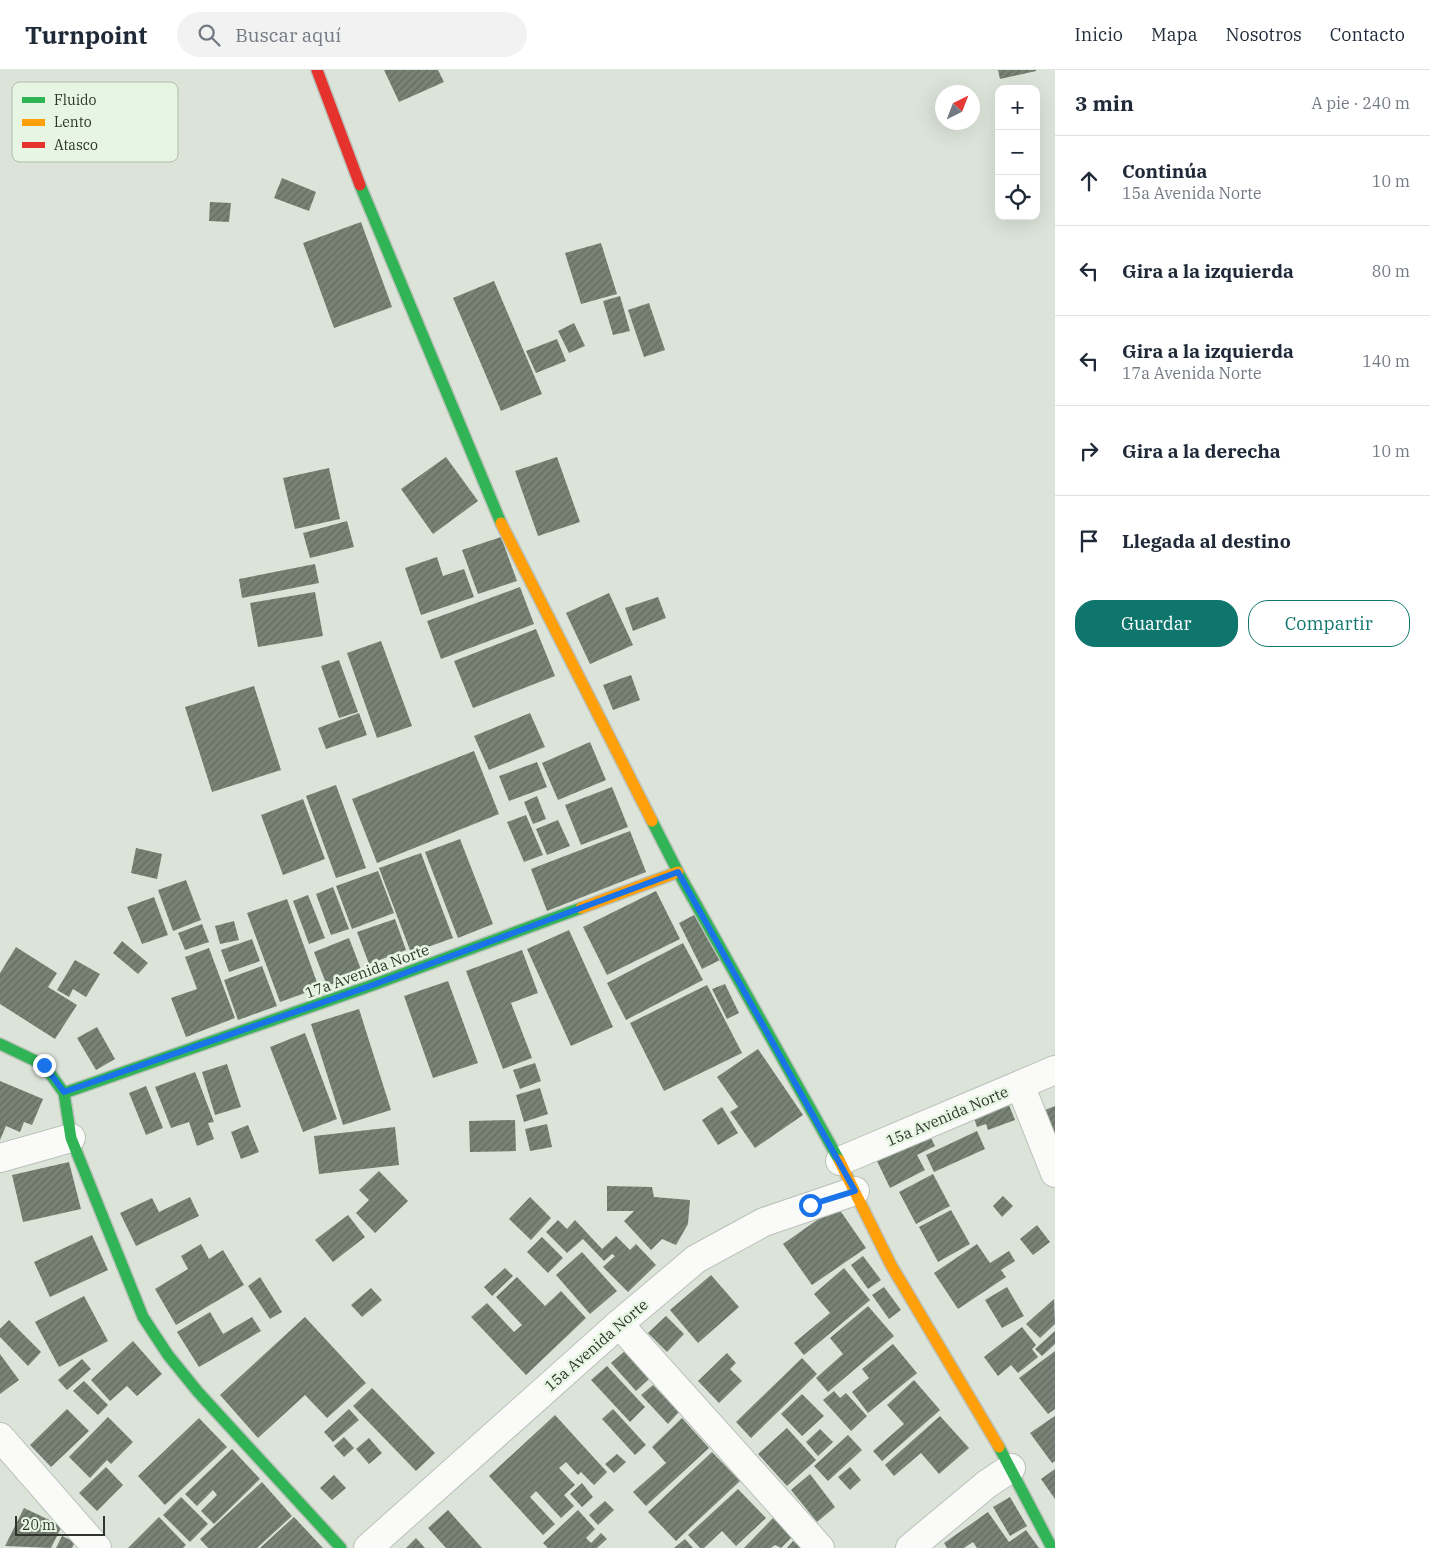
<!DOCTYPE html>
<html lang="es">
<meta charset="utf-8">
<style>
:root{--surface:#fff;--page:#f2f2f3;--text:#1f2937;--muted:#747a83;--line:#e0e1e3;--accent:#0f766e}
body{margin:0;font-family:"IBM Plex Serif",serif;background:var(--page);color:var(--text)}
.controls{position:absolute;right:15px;top:15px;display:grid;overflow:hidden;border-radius:10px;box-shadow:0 5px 20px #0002}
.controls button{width:45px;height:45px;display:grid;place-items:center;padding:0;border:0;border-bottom:1px solid var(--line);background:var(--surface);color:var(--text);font:25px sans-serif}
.compass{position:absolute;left:935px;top:15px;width:45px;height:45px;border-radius:50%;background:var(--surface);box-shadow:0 5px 20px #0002;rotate:42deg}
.scale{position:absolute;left:15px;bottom:12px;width:90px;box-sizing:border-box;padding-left:5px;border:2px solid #2f342d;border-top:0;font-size:14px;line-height:18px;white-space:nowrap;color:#2f342d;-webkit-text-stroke:4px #e7f6e2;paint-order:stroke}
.stop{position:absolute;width:15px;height:15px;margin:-11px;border:4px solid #1a73e8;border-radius:50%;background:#fff}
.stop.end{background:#1a73e8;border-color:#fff;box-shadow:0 1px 5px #0008}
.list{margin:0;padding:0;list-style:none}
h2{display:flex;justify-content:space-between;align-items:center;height:65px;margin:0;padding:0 20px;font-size:21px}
h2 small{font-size:16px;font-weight:400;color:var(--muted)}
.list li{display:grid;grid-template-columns:32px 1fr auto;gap:15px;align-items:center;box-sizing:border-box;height:90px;padding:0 20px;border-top:1px solid var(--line)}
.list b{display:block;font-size:19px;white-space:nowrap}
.list p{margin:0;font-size:16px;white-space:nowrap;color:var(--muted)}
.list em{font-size:16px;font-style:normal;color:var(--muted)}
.actions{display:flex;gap:10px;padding:15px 20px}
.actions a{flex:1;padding:11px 0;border:1px solid var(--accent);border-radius:20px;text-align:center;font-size:18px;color:var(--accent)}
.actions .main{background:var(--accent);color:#fff}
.icon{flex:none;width:28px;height:28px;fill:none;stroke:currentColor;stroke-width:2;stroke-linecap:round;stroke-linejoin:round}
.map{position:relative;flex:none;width:1055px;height:1478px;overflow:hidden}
header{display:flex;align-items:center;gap:30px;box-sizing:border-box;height:70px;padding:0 25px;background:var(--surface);border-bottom:1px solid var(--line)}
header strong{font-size:24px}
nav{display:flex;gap:28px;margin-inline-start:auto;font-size:18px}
.search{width:350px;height:45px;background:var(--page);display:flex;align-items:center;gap:12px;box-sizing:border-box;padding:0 18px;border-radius:28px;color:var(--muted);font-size:19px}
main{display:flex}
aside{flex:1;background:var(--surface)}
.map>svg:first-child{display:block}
</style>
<header>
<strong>Turnpoint</strong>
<div class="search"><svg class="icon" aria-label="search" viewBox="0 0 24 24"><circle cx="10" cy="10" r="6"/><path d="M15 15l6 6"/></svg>Buscar aquí</div>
<nav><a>Inicio</a><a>Mapa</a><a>Nosotros</a><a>Contacto</a></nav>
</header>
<main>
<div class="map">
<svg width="1055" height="1478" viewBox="0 0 1055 1478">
<defs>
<pattern id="building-hatch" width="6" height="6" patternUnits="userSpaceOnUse" patternTransform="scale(1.25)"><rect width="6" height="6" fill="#788275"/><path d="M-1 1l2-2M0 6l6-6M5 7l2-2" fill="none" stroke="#636b60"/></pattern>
</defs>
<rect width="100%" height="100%" fill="#dce4da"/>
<!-- building -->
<g fill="url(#building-hatch)">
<path d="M384,0H438L444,12L399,32Z"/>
<path d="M998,0H1036V1L1000,9Z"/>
<path d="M282,108L316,122L309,141L274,128Z"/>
<path d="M210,132L231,133L229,152L209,151Z"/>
<path d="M361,152L392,237L334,258L303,173Z"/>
<path d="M601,173L617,224L581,234L565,183Z"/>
<path d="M494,211L542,324L501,341L453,228Z"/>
<path d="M620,226L630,261L613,265L603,231Z"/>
<path d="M649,233L665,280L644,287L628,240Z"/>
<path d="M574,253L585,276L569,283L558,261Z"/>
<path d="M557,269L566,291L536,303L526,281Z"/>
<path d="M446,387L478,431L433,464L401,419Z"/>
<path d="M557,387L580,452L538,466L515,401Z"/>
<path d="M329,398L340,449L295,459L283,408Z"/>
<path d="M347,451L354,477L310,488L303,463Z"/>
<path d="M501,467L517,511L478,524L462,480Z"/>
<path d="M437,487L443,506L464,499L474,527L421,545L405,498Z"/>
<path d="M315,494L319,513L242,528L239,509Z"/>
<path d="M520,517L534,554L441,589L427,551Z"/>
<path d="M315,522L323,566L258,577L250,533Z"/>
<path d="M609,523L633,575L590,594L566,543Z"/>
<path d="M658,527L666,548L633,561L625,538Z"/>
<path d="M536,559L555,606L473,638L454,591Z"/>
<path d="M381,571L412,656L377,668L347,583Z"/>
<path d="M339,590L358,642L339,648L321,596Z"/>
<path d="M631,605L640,630L613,640L603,615Z"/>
<path d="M254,616L281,700L212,722L185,637Z"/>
<path d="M359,643L367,665L326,679L318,658Z"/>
<path d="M530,643L545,677L489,700L474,666Z"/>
<path d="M590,672L606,710L558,730L542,693Z"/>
<path d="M474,681L499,744L377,793L352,729Z"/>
<path d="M537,692L547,717L509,731L499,706Z"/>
<path d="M336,715L366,798L336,808L306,726Z"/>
<path d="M612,717L628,757L581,775L565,735Z"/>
<path d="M537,726L546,749L533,754L524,732Z"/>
<path d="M303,729L325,789L283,805L261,745Z"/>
<path d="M526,745L543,785L524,792L507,752Z"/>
<path d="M558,750L570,776L547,785L536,759Z"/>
<path d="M630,761L646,802L547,841L531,799Z"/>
<path d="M460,769L493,854L458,868L425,782Z"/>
<path d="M136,778L162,784L157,809L131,803Z"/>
<path d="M421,783L453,868L411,883L379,798Z"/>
<path d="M378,801L394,843L352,859L336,816Z"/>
<path d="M186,810L201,850L173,861L158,820Z"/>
<path d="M333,817L349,859L331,865L316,824Z"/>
<path d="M656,821L680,869L607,905L583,857Z"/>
<path d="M308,825L325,868L309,874L293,831Z"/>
<path d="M154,827L168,865L142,874L127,837Z"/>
<path d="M287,829L319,918L280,932L247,843Z"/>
<path d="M696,844L720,890L702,899L679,853Z"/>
<path d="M395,849L406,880L369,894L357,862Z"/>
<path d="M234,851L239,870L220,874L215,856Z"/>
<path d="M202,854L209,872L185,880L178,863Z"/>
<path d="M569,860L613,957L571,976L527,879Z"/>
<path d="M349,868L362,902L327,916L314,882Z"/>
<path d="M252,869L260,891L229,902L221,880Z"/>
<path d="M122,871L148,893L138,904L113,883Z"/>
<path d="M683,873L703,910L626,950L607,913Z"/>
<path d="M16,877L57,903L48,917L77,935L55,969L0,934V903Z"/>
<path d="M209,878L235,948L186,967L171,928L197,919L185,887Z"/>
<path d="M522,880L538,923L511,933L532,988L503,999L466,901Z"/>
<path d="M75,890L100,904L86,927L73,919L69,927L57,920Z"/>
<path d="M262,896L277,936L238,950L224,910Z"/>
<path d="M448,911L478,993L433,1008L404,926Z"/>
<path d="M725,914L739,943L727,949L712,919Z"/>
<path d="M707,915L742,983L664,1021L630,953Z"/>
<path d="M359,939L391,1040L343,1055L311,954Z"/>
<path d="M97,957L115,989L96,1000L77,968Z"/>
<path d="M305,963L337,1049L303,1062L270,977Z"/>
<path d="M758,979L803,1045L755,1078L730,1042L738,1037L717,1007Z"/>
<path d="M535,993L541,1011L520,1019L513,1000Z"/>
<path d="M227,994L241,1037L215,1045L202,1002Z"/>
<path d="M195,1002L214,1052L208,1053L214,1069L197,1076L189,1052L171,1058L155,1017Z"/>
<path d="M0,1011L43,1029L32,1055L24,1052L20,1062L6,1056L0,1070Z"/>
<path d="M146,1016L163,1058L146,1065L129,1023Z"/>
<path d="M540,1018L548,1044L524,1052L516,1025Z"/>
<path d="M1009,1035L1015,1050L988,1060L986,1054L977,1057L974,1048Z"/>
<path d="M1055,1036V1068L1040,1042Z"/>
<path d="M722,1037L738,1063L718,1075L702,1050Z"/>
<path d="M515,1050L516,1081L470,1082L469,1051Z"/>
<path d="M547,1054L552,1077L530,1081L525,1059Z"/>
<path d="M248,1055L259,1082L241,1089L231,1062Z"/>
<path d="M395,1057L399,1095L319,1104L314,1066Z"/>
<path d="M977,1061L985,1079L934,1102L926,1085Z"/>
<path d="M929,1064L935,1076L917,1085L925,1100L890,1118L877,1091Z"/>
<path d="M69,1092L81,1139L23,1152L12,1105Z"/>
<path d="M379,1101L408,1131L375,1163L356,1143L369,1130L359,1120Z"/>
<path d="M933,1104L950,1136L916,1154L899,1122Z"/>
<path d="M607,1116L652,1117L654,1127L690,1130L688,1154L676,1175L662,1169L651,1180L624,1151L634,1141H607Z"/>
<path d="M1003,1126L1013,1136L1002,1147L993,1136Z"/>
<path d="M190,1127L199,1146L136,1176L120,1143L152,1128L159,1142Z"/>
<path d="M530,1127L551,1148L531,1170L509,1149Z"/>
<path d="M837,1136L866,1178L812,1215L783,1174Z"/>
<path d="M951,1140L970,1174L938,1192L919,1157Z"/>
<path d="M348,1145L365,1167L333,1192L315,1170Z"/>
<path d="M558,1150L567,1159L575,1150L602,1179L616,1166L630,1180L636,1174L656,1195L628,1222L603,1197L615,1186L612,1184L604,1191L583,1169L567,1183L546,1162Z"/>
<path d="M1037,1155L1050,1172L1033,1185L1020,1169Z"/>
<path d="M92,1165L108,1200L50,1227L34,1192Z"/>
<path d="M542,1167L563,1188L548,1203L527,1182Z"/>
<path d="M201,1174L209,1189L223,1180L244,1215L176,1255L155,1219L188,1199L181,1186Z"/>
<path d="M977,1174L990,1193L1009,1181L1015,1191L1001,1200L1006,1207L958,1239L934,1203Z"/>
<path d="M582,1182L617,1221L590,1244L556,1205Z"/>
<path d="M863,1186L881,1210L868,1219L851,1195Z"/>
<path d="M505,1198L513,1206L492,1226L484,1217Z"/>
<path d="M844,1198L870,1230L804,1285L794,1273L830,1243L814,1224Z"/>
<path d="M711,1205L739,1237L698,1273L670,1240Z"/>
<path d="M260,1207L282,1242L270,1249L248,1216Z"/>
<path d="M517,1207L545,1236L561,1221L586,1248L526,1305L471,1247L487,1233L514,1262L522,1255L496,1227Z"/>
<path d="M884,1217L901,1240L889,1249L872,1225Z"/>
<path d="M1007,1217L1024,1246L1002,1258L985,1230Z"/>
<path d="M371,1218L382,1230L362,1247L351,1235Z"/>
<path d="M84,1226L108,1271L59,1297L35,1252Z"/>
<path d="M1054,1229L1055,1254L1040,1268L1026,1254Z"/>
<path d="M868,1236L894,1266L828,1322L816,1308L843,1284L830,1268Z"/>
<path d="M210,1242L223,1264L252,1247L261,1261L199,1297L177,1262Z"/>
<path d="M666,1246L684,1264L667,1282L648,1263Z"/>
<path d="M305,1247L366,1313L327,1348L305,1325L258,1368L220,1325Z"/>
<path d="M9,1250L41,1282L28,1296L0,1267V1259Z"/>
<path d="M1022,1257L1036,1275L1032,1279L1038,1287L1018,1303L1011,1295L998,1306L984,1287Z"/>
<path d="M1055,1261V1274L1042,1286L1035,1279Z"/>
<path d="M133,1271L162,1304L137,1326L127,1316L110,1331L91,1310Z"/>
<path d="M893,1274L917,1303L868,1343L852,1322L869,1308L862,1299Z"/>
<path d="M625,1281L649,1309L636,1321L611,1293Z"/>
<path d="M1055,1281V1339L1048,1344L1019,1308Z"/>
<path d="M727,1283L736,1293L730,1299L742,1311L719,1333L698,1311Z"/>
<path d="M0,1284L19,1310L0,1324Z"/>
<path d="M802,1288L817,1304L751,1368L736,1352Z"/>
<path d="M82,1289L91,1299L67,1320L58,1310Z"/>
<path d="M607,1296L645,1337L630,1352L591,1310Z"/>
<path d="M914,1310L940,1340L882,1391L873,1381L904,1354L887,1335Z"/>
<path d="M84,1311L108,1335L98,1345L73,1321Z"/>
<path d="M653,1315L679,1342L668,1354L641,1325Z"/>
<path d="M372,1318L435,1383L416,1401L353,1336Z"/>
<path d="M834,1321L840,1328L846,1323L867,1346L851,1361L823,1330Z"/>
<path d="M802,1324L824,1346L802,1366L781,1344Z"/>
<path d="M67,1339L89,1361L51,1397L30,1375Z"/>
<path d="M349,1339L359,1350L333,1372L324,1362Z"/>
<path d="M613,1339L646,1375L635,1385L602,1349Z"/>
<path d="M555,1345L607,1402L594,1415L581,1402L578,1405L566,1392L559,1398L575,1415L564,1425L574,1436L561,1448L536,1421L530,1427L555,1454L543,1465L489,1406Z"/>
<path d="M940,1346L969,1378L939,1404L921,1383L894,1406L885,1395Z"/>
<path d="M1055,1346V1391L1052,1393L1030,1363Z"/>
<path d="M108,1347L133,1372L111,1394L107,1390L90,1408L69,1387Z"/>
<path d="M199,1348L227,1377L165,1435L138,1406Z"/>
<path d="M682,1348L709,1378L646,1436L633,1422L666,1393L652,1377Z"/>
<path d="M787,1358L816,1390L787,1416L758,1384Z"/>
<path d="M820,1359L833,1372L818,1386L806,1372Z"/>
<path d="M848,1365L862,1380L828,1411L814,1396Z"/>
<path d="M344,1367L354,1378L344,1387L334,1376Z"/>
<path d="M369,1368L382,1383L369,1394L356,1379Z"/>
<path d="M232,1379L260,1409L214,1454L201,1441L217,1425L213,1420L197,1436L185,1424Z"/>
<path d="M712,1382L740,1411L676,1471L648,1442Z"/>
<path d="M617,1384L626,1392L614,1403L605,1394Z"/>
<path d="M106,1397L123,1415L97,1441L79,1423Z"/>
<path d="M850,1397L861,1410L850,1420L838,1407Z"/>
<path d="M1055,1399V1429L1041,1409Z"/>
<path d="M810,1404L835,1437L817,1452L791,1420Z"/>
<path d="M334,1405L346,1418L332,1430L320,1418Z"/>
<path d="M262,1412L292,1446L257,1478H208L200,1469Z"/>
<path d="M582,1413L593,1427L582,1437L570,1424Z"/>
<path d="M738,1419L766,1448L736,1476L722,1461L704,1478H700L688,1465Z"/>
<path d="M181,1427L208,1454L190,1472L163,1445Z"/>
<path d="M1010,1427L1027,1456L1010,1466L993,1437Z"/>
<path d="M605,1431L614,1440L598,1455L589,1445Z"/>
<path d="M24,1438L62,1456L51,1478L5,1476Z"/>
<path d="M448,1440L482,1478H446L428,1458Z"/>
<path d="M578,1440L595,1459L586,1468L591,1473L601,1463L607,1469L597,1478H548L543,1473Z"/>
<path d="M988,1442L1009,1472L1026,1460L1039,1478H977L973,1472L964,1478H947L944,1473Z"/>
<path d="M159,1447L186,1475L183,1478H128Z"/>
<path d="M294,1447L323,1478H260Z"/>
<path d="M773,1448L792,1467L781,1478L775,1475L771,1478H744Z"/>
<path d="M62,1466L75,1472L72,1478H56Z"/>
<path d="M416,1468L425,1478H406Z"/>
<path d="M685,1469L693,1478H674Z"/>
<path d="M793,1471L801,1478H787Z"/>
</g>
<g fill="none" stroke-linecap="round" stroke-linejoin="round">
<!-- street casing -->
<g stroke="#bac1b9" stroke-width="30">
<g id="street">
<path d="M1020,1015L1055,1103"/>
<path d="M0,1088L71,1068"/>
<path d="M840,1091L1055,1000"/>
<path d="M619,1254L820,1478"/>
<path d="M0,1367L97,1478"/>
<path d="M368,1478L619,1254L696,1189L764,1152L855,1121"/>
<path d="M910,1478L987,1414L1011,1398"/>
</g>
</g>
<!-- fast casing -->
<g stroke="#bac1b9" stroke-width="14">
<g id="fast">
<path d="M360,115L501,453"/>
<path d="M652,751L678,802L839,1090"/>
<path d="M0,974L44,995L64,1023L71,1068L143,1247L168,1285L198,1322L341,1478"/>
<path d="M64,1023L370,916L581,838"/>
<path d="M999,1377L1052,1478"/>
</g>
</g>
<!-- slow casing -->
<g stroke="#bac1b9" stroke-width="14">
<g id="slow">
<path d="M501,453L652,751"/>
<path d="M581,838L678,802"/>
<path d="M839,1090L891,1195L999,1377"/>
</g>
</g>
<!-- jam casing -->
<g stroke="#bac1b9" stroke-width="14">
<path id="jam" d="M317,0L360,115"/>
</g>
<!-- street -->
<use href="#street" stroke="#fafbf9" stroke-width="28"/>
<!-- fast -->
<use href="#fast" stroke="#30b455" stroke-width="11"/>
<!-- slow -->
<use href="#slow" stroke="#ff9f0a" stroke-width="11"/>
<!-- jam -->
<use href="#jam" stroke="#e5322d" stroke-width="11"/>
</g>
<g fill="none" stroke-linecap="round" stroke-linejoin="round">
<!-- route -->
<path stroke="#1a73e8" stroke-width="6" d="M44,995L64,1022L370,916L678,802L855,1121L810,1135"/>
</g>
<g text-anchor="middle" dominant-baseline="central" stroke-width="5" stroke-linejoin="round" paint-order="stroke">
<!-- street labels -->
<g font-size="15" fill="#2f342d" stroke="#e7f6e2">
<text transform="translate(367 901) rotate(-20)">17a Avenida Norte</text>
<text transform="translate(947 1046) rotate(-23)">15a Avenida Norte</text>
<text transform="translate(596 1275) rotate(-41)">15a Avenida Norte</text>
</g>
</g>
<!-- legend -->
<rect x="12" y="12" width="166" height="80" rx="8" fill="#e7f6e2" stroke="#b0bcac" stroke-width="1"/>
<rect x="22" y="27" width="23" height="6" fill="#30b455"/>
<rect x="22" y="49" width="23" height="7" fill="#ff9f0a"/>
<rect x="22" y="72" width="23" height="6" fill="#e5322d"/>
<g font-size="14" fill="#2f342d">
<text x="54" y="35">Fluido</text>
<text x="54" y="57">Lento</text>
<text x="54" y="80">Atasco</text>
</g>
</svg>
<div class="controls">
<button>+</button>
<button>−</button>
<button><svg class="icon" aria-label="locate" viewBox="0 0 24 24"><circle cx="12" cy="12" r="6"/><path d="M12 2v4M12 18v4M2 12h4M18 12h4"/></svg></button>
</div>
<svg class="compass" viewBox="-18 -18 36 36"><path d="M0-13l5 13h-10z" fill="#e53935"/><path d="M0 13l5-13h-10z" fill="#747a83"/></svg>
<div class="scale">20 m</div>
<div class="stop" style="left:810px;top:1135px"></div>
<div class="stop end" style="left:44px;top:995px"></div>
</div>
<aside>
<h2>3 min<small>A pie · 240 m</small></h2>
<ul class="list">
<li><svg class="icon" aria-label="ahead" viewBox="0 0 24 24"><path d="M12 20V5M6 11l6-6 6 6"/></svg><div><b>Continúa</b><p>15a Avenida Norte</p></div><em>10 m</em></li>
<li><svg class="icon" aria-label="left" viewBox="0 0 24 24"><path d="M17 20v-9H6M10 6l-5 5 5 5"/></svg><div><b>Gira a la izquierda</b></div><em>80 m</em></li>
<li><svg class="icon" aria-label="left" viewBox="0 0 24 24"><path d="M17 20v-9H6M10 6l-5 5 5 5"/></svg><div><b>Gira a la izquierda</b><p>17a Avenida Norte</p></div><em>140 m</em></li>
<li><svg class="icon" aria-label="right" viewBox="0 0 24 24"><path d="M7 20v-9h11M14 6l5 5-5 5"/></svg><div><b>Gira a la derecha</b></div><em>10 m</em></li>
<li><svg class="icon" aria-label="arrive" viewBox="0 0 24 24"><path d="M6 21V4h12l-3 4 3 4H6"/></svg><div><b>Llegada al destino</b></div></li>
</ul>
<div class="actions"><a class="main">Guardar</a><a>Compartir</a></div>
</aside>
</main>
